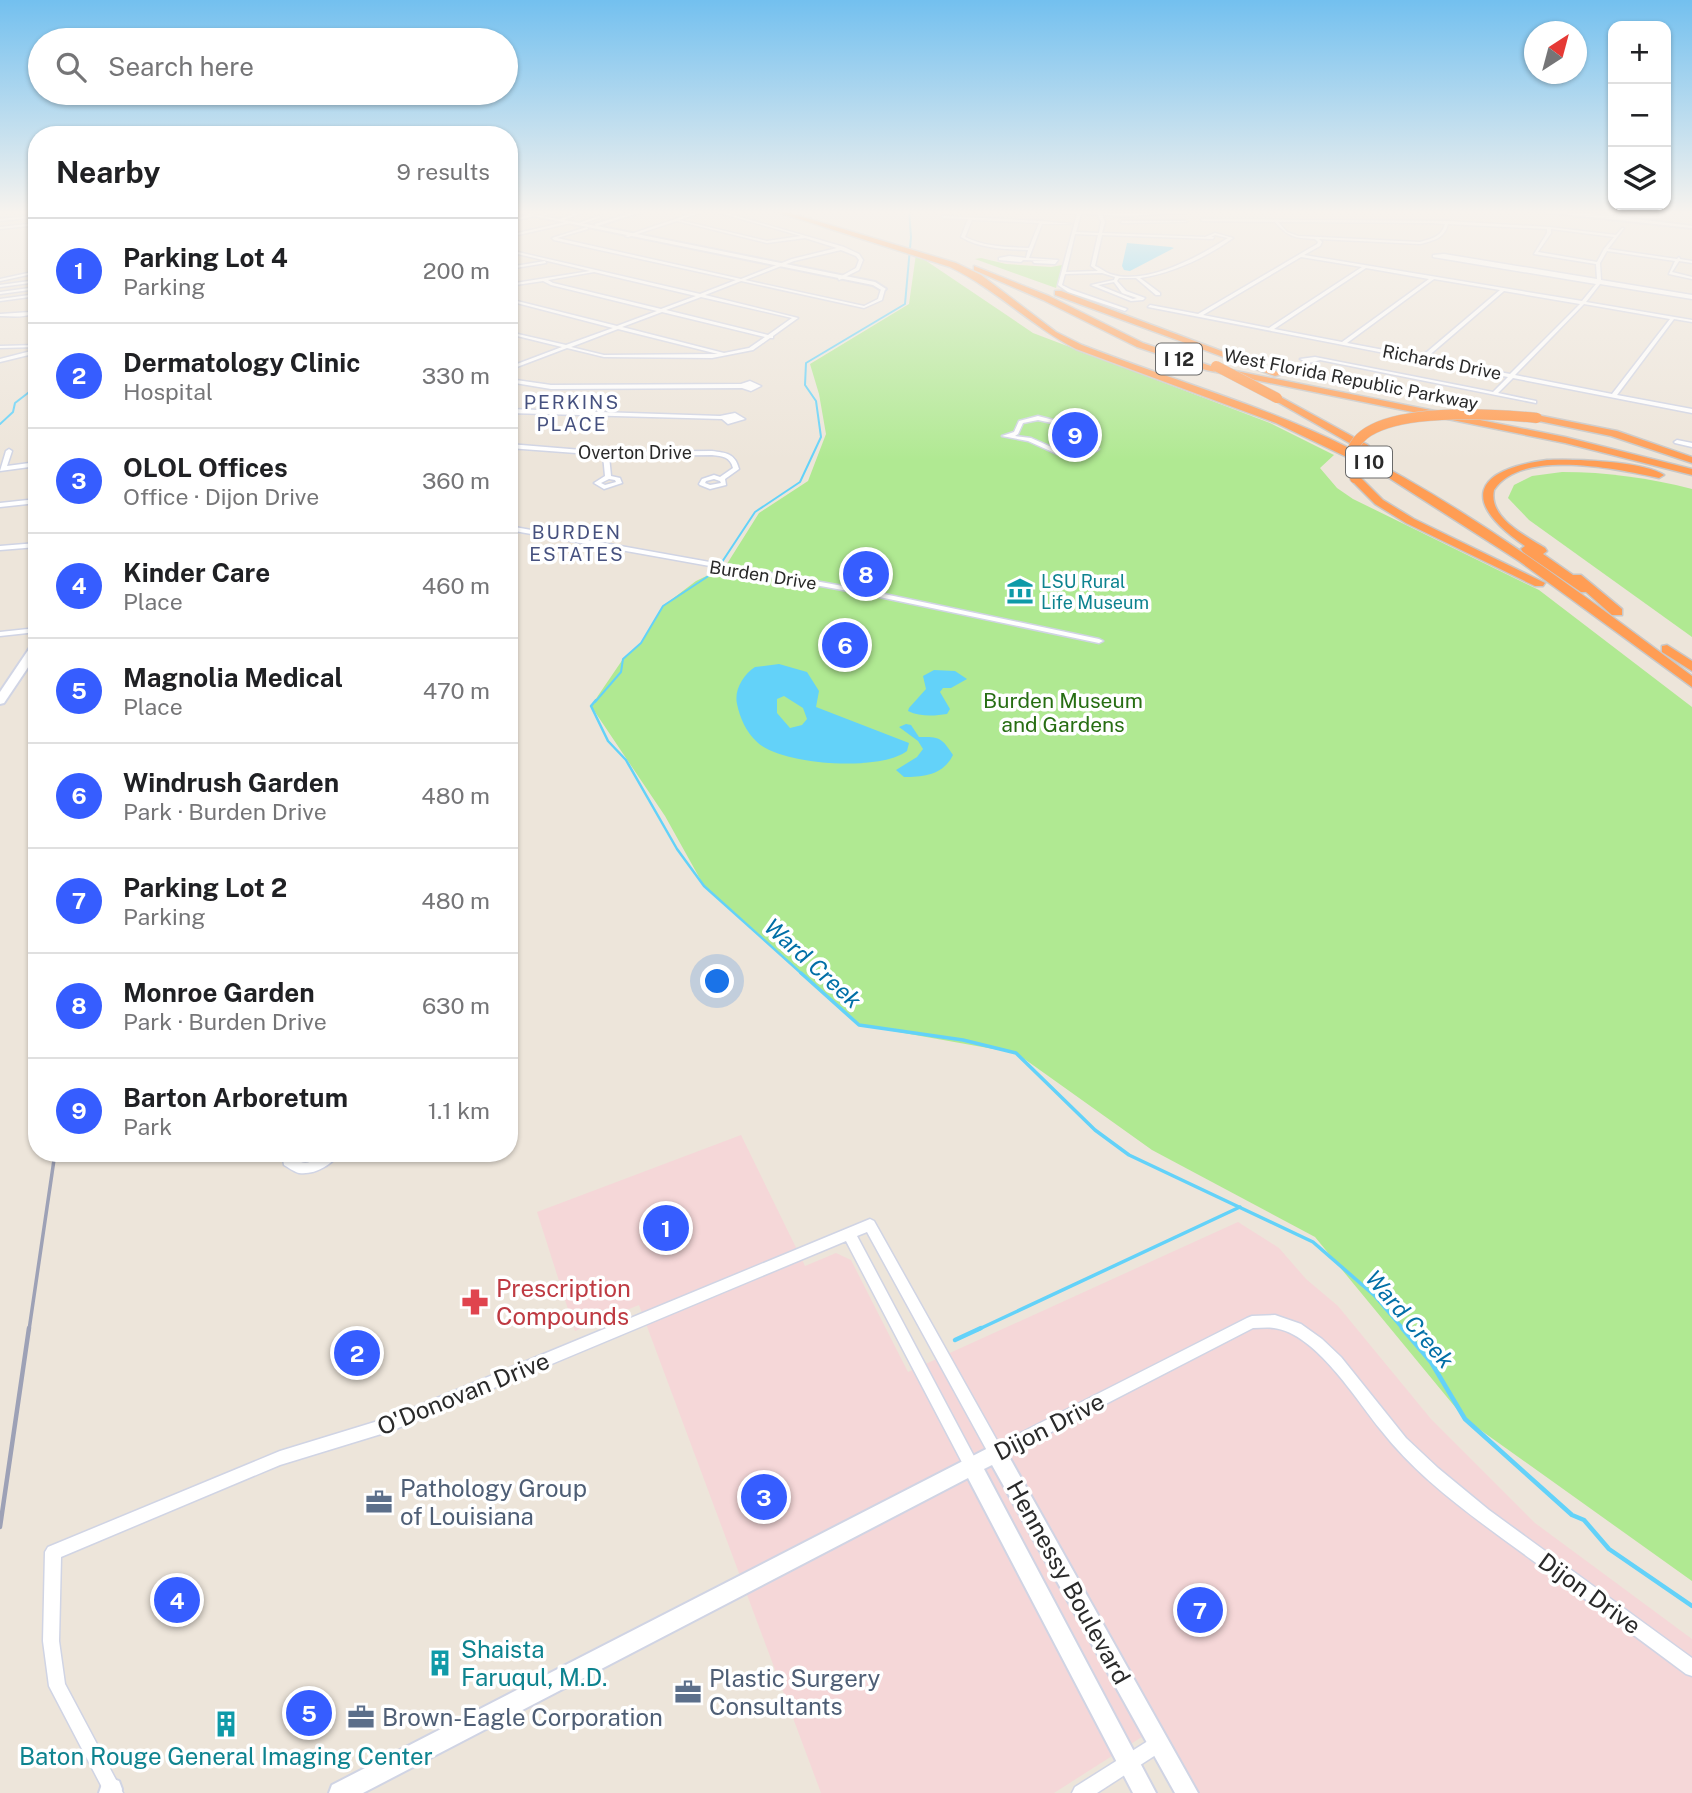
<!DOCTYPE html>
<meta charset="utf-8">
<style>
:root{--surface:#fff;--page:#f6f6f6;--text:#202124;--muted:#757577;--line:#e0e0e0;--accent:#365dff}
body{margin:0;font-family:"Public Sans",sans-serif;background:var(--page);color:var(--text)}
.controls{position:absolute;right:21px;top:21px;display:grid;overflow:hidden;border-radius:14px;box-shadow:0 2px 5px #0004}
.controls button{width:63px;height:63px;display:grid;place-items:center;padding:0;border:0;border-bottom:2px solid var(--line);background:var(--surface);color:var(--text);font:35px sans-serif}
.compass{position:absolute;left:1524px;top:21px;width:63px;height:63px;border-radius:50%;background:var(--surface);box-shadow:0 2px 5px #0004;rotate:36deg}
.you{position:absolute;left:718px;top:982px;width:24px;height:24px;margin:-18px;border:5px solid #fff;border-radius:50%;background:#1a73e8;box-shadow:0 0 0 10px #1a73e833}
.badge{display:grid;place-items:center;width:46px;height:46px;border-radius:50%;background:var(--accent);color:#fff;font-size:23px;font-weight:700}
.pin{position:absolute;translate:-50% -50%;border:4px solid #fff;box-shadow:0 2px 7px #0006}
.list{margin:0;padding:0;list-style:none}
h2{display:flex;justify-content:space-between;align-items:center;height:91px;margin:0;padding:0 28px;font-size:30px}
h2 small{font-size:23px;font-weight:400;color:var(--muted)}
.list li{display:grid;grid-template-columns:46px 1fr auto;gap:21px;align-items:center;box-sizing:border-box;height:105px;padding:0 28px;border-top:2px solid var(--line)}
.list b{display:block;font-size:26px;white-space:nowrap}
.list p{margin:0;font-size:23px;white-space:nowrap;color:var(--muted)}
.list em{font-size:23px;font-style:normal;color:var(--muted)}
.icon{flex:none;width:38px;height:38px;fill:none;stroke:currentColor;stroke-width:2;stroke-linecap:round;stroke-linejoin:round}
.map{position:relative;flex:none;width:1692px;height:1793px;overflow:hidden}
.search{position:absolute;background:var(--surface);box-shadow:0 2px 5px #0004;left:28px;top:28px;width:490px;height:77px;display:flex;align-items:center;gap:18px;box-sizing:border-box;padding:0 24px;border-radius:38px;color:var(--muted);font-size:26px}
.panel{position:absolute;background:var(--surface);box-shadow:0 2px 5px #0004;left:28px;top:126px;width:490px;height:1036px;border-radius:28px}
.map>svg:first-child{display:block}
</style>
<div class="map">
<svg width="1692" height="1793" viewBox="0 0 1692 1793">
<rect width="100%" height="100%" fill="#ede5da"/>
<!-- medical -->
<path fill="#f5d7d8" d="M741,1135L805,1266L836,1253L851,1260L908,1372L1238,1222L1279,1248L1306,1279L1338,1306L1431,1419L1535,1523L1692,1639V1793H1197L1159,1726L1054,1793H821L639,1305L575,1331L537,1212Z"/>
<!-- green -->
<g fill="#b0e992">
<path d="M916,254L1033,333L1270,423L1334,455L1320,468L1337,488L1353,499L1539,590L1692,707V1581L1465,1419L1315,1237L1152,1150L1016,1053L859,1025L704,886L665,816L591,706L623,659L641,643L663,606L696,581L725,567L759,513L808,481L826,434L819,394L810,364L909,304Z"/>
<path d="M981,258L1006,264L1051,267L1062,265V267L1056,288L975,259Z"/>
<path d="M1562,472C1607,472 1649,478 1692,489V637L1529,520L1508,498L1514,485L1532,476Z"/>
</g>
<!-- water -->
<g fill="#63d2f9" fill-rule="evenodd">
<path d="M1127,243L1171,247L1174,248L1130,271L1124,270L1122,266Z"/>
<path d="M779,664L807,672L819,691L816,707L909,743L907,751C880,772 781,765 757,742C746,732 740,718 737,704C734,690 743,675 755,667ZM784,696L803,708L807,719L802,725L790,728L777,713V699Z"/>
<path d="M934,670L955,671L967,679L951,688H943L940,692L950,709L947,714C935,716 920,717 908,711L909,708L926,689L923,676Z"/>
<path d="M906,724L911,725L919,737C940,737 941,737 953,755C943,775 924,777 904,777L896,770L917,757L923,749L918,741L899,727Z"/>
</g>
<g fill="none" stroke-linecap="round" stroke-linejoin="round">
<!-- stream-far3 -->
<g stroke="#63d2f9" stroke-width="2">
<path d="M0,424L13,412L15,403L37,386"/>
<path d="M595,702L621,672L623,659L641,643L663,606L710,575L720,565L755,512L800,482L821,437L816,401L805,385L806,363L905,304L911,237L909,210"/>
</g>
<!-- stream-far2 -->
<path stroke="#63d2f9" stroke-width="2.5" d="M596,700L591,706L608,741L626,760L677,849L704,886L802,974"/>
<!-- stream-far1 -->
<g stroke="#63d2f9" stroke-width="3.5">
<path d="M801,973L859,1025L963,1040L1016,1053L1095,1130L1129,1155L1313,1242L1375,1296L1404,1330"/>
<path d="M977,1330L1240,1207"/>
</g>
<!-- stream -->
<g stroke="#63d2f9" stroke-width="4.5">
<path d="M1402,1328L1431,1362L1465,1419L1572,1515L1584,1520L1609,1549L1692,1606"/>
<path d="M955,1340L981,1328"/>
</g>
<!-- minor casing -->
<g stroke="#d0d4e4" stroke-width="3">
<g id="minor">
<path d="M557,210H562L539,217L537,216Z"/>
<path d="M702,210H716L844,247L859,254L863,260L859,270L839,280L838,278L856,268L859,260L856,256L841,250L794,261L745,280L864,306L878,299L881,289L883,288L885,289L882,300L864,308L741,281L705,295L798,318L773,336V338H770L753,350L712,358L604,357L567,348L509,370V367L562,347L509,334V332L566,345L613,328L509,301V299L617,326L657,311L551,285L543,281L509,286V284L590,271L509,252V250L700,294L736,280L554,240L552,238L587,227L588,229L557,238L741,279L792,259L837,248L805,238L767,243L677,221L628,237L625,236ZM703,212H716L801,236L767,241L679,220ZM594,272L696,296L661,309L553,283L548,280ZM701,297L792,318L768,335L666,310ZM662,312L765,337L749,348L724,353L622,327ZM618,329L718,354L604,355L571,347Z"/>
<path d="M1096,210H1100L1105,222L1102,233L1205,237L1215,233L1233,238C1207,257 1173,273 1140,278L1160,293V295H1156L1136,278H1119L1117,281L1126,291L1145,298L1143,300L1131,301L1091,285L1114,280L1115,277L1102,273L1065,274L1062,285L1072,290L1127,309L1125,311L1068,292L1058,285L1077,214H1081L1076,232L1099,233L1101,222ZM1075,234L1098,235L1091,266L1098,271L1066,272ZM1102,235L1213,239L1214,237H1211L1215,235L1228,238C1198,257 1146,286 1110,274C1105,272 1100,268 1095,266ZM1114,282L1122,293L1137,298L1133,299L1098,285Z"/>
<path d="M1172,210H1176L1178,211L1176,212Z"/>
<path d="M1597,210H1601L1605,215L1608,214L1606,210H1610L1612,215L1603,217Z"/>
<path d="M579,212L582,213L563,220L560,219Z"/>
<path d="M533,214L534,216L509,222V220Z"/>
<path d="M37,215V217L0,221V219Z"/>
<path d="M598,216L601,217L579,225L576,224Z"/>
<path d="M942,216L1041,221L1071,224H1042L1029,258L1058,260L1055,264L1034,263L1033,261H1054L1023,260L1021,262L999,260V258L1009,256L1026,258L1028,250C1005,249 981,249 961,237L968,219L943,218ZM972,220L1039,223L1029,248C1007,247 985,247 965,237Z"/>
<path d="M1201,219L1447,221L1549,227L1616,235L1622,228H1624L1608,249L1677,259L1679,257L1680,259L1692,261V263L1679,261L1672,272L1692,277V279L1669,274L1675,261L1607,251L1600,263L1601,280L1692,295V299L1600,284L1586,302L1692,320V322L1674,319L1617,395L1692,409V413L1513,378L1498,393L1536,401V403L1320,360L1309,363L1300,359L1315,357L1493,392L1508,377L1148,307L1150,305L1198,314L1317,244L1318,242L1315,239C1295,238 1288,237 1275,222L1202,221ZM1278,222L1433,223L1445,224C1442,236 1432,239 1420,242L1298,236L1287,232ZM1448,224L1547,229V233L1534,254L1596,264L1597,279L1444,254L1433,255V257L1596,284L1582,301L1304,255L1320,246L1322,242L1319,239L1420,244C1433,241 1445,238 1448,224ZM1551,229L1614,237L1604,249L1597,262L1538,252L1551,233ZM1301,257L1362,267L1269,328L1203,315ZM1366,268L1429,279L1342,342L1274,329ZM1434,279L1500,290L1421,357L1347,343ZM1504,291L1580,304L1510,374L1426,358ZM1584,304L1670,319L1612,394L1515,375Z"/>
<path d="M570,221L571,223L509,237V235Z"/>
<path d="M1122,221H1185L1187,222L1121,223Z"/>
<path d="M37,223V225L0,229V227Z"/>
<path d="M545,261L546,263L509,269V267Z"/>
<path d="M37,271V273L0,281V279Z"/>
<path d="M37,280V282L0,287V285Z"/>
<path d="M37,287V289L0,294V292Z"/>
<path d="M37,294V296L0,301V299Z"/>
<path d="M30,312L32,314C21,318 11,316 0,316V314Z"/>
<path d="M37,345V347L0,348V346Z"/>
<path d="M35,350H37V353L0,362V359Z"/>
<path d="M509,379L551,385L741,384L750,381L761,386L751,391L742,388L551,389L509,382Z"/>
<path d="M509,409L720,416L735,413L745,419L728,424L722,419L509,413Z"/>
<path d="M1038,416L1061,422L1075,436L1099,449L1096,451L1057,454L1028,441L1002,436L1014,432L1019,421ZM1038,420L1057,424L1071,438L1089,448L1058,450L1031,438L1015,436L1018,434L1023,423Z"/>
<path d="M1677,440L1692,443V447L1675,443L1674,442Z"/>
<path d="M509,444L606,452L712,451C726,453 735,453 739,469L725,479L726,485L710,489L700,485L699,484L702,479L714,475L720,477L733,468C730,457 723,456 712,455L609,456L611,476L620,478L622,483L604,489L594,483L605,476L603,455L509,448ZM609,479L615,480L616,482L605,485L601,483ZM714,479L720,481L721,483L710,485L705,483L706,481Z"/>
<path d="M9,449L12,451L7,466L37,462V466L0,471L6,451Z"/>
<path d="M37,499V503L0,507V503Z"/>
<path d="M509,526L865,590L1099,639L1103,641L1099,643L865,594L509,530Z"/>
<path d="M37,543V547L0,550V546Z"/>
<path d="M37,628V632L0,636V632Z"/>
<path d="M282,1153H294V1159C311,1169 314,1156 327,1153C331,1152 336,1153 340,1153C331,1165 315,1175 299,1173C294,1172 288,1167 284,1165Z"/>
<path d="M870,1219L874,1221L999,1444L1247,1318L1252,1316L1275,1315L1301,1324L1322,1339L1341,1357L1406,1438L1438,1468L1489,1510L1692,1658V1676L1686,1674C1635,1636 1584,1598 1532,1560C1479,1521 1421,1482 1380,1429C1356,1399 1315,1333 1274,1328C1268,1327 1260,1328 1253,1328L1001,1458L996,1460L991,1458L867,1232L857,1236L976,1460L978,1465L976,1470L971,1472L966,1470L846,1241L391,1431L280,1465L61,1557L59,1641L65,1684L123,1793H105L49,1686L43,1641L45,1552L48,1547L280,1451L391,1417Z"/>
<path d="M1159,1734L1165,1737L1168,1743L1165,1749L1097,1793H1072L1075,1787Z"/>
</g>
</g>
<!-- tertiary casing -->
<g stroke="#d0d4e4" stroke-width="4">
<g id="tertiary">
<path d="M509,210L596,226L595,224L641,210H647L597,226L875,282L886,289L883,291L873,285L509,211Z"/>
<path d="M1028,210L1125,214L1222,210L1125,216Z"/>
<path d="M1525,210L1604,215L1692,226V228Z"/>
<path d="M996,1444L1003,1446L1198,1793H1175L992,1465L984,1469L1156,1793H1133L968,1478L363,1793H329L332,1785Z"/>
<path d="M111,1778L119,1781L122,1789L121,1793H99L103,1781Z"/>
</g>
</g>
<!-- secondary casing -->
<g stroke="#d0d4e4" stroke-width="4">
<path id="secondary" d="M37,642V654L4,703L0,704V692L33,643Z"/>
</g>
<!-- motorway casing -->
<g stroke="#c8c8c8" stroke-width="3">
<g id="motorway">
<path d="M771,210H780L956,263L981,275L1056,332L1082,345C1171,380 1263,405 1349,448C1472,510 1582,594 1692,676V687L1519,561L1386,476L1276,423L1076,349C1031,326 996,289 950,267Z"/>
<path d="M974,266L1049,296L1143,343L1211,366L1565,437L1692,469V475L1565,443L1206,370L1137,347L1043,300L974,270Z"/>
<path d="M1055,291H1061L1283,374L1275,376L1055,295Z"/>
<path d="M1277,395L1368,445L1369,447L1360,449L1274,400L1272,398Z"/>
<path d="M1537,415L1617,431L1692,457V463L1611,436L1534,420V416Z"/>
<path d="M1547,460C1574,459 1643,461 1664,475L1659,478C1618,469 1521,448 1494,490C1488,518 1526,536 1545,548L1547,551L1543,554L1573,575H1581L1622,609V615H1612L1586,592H1581L1523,552L1521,549L1525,546C1461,502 1472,470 1547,460Z"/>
<path d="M1351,476H1359L1383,500L1414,519L1545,583L1543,586H1535L1406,523L1375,504L1351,480Z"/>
<path d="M1667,645L1692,661V671L1662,652V646Z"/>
</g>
</g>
<!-- minor -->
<use href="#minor" fill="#fff" fill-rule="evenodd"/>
<!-- tertiary -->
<use href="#tertiary" fill="#fff" fill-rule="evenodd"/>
<!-- secondary -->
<use href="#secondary" fill="#fff" fill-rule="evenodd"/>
<!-- motorway -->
<use href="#motorway" fill="#ff9d54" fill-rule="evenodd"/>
<!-- rail-far1 -->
<path stroke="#9da1b6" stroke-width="3.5" d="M29,1330L55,1153"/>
<!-- rail -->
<path stroke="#9da1b6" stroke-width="4.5" d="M0,1527L29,1328"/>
<!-- motorway-bridge casing -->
<g stroke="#c8c8c8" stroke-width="11" stroke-linecap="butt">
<g id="motorway-bridge">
<path d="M1216,366L1277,398"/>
<path d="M1355,478C1322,399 1497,414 1537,418"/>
</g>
</g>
<!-- motorway-bridge -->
<use href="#motorway-bridge" stroke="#ff9d54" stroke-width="10"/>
</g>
<!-- sky -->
<linearGradient id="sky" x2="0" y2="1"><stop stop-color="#73c0ef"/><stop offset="0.46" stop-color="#f7f3ee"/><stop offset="1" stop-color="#f7f3ee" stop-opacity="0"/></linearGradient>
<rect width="1692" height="461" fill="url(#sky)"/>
<!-- icons -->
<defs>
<g id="museum-bare" transform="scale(2.1)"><path d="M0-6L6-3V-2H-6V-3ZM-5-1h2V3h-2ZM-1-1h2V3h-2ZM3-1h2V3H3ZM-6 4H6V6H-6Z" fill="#0f9aa8" stroke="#fff" stroke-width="2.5" paint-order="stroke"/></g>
<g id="pharmacy-bare" transform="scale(2.1)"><path d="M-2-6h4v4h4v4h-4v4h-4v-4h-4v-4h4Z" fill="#e0444e" stroke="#fff" stroke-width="2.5" paint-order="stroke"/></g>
<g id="office-bare" transform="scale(2.1)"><path d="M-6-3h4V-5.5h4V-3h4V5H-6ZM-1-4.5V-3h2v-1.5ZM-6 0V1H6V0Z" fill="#5c6f8a" stroke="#fff" stroke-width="2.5" paint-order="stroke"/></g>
<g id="building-bare" transform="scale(2.1)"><path d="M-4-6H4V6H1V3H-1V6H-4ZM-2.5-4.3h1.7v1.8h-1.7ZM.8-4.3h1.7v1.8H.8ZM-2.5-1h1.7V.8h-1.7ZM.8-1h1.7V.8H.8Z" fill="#0f9aa8" stroke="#fff" stroke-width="2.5" paint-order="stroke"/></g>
</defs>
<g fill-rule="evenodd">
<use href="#museum-bare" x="1020" y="591"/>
<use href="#pharmacy-bare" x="475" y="1302"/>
<use href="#office-bare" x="379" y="1502"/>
<use href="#building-bare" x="440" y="1663"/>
<use href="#office-bare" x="688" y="1692"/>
<use href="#office-bare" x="361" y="1717"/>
<use href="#building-bare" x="226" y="1724"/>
</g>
<g text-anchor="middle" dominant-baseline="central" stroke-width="7" stroke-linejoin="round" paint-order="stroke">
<!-- far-street labels -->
<g font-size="18" fill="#2a2a2a" stroke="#fff">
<text transform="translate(1442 362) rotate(11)">Richards Drive</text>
<text transform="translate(1351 379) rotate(11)">West Florida Republic Parkway</text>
<text x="635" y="452">Overton Drive</text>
<text transform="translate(763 575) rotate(9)">Burden Drive</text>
</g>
<!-- far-culture labels -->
<g font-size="18" fill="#0d838f" stroke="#fff" text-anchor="start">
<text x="1041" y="581">LSU Rural<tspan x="1041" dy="21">Life Museum</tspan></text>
</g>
<!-- shield labels -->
<g fill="#fff" stroke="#6a6a6a" stroke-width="2">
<rect x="1156" y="343.5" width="46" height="31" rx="5"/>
<rect x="1346" y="446.5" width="46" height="31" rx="5"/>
</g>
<g font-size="19" font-weight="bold" fill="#2a2a2a">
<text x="1179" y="359">I 12</text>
<text x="1369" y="462">I 10</text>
</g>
<!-- far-neighbourhood labels -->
<g font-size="19" letter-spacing="2" fill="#46517f" stroke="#fff">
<text x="572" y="402">PERKINS<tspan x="572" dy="22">PLACE</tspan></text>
<text x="577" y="532">BURDEN<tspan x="577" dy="22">ESTATES</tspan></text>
</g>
<!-- park labels -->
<g font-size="21" fill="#276e13" stroke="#fff">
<text x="1063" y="700">Burden Museum<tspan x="1063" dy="24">and Gardens</tspan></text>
</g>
<!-- water labels -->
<g font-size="23" font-style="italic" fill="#016fa7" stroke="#fff">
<text transform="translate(813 963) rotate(42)">Ward Creek</text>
<text transform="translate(1410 1319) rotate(49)">Ward Creek</text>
</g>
<!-- near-health labels -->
<g font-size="24" fill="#be3a42" stroke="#fff" text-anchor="start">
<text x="496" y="1288">Prescription<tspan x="496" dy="28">Compounds</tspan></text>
</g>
<!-- near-street labels -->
<g font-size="24" fill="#2a2a2a" stroke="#fff">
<text transform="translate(463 1393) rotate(-22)">O'Donovan Drive</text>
<text transform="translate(1049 1426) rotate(-27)">Dijon Drive</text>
<text transform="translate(1069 1582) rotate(61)">Hennessy Boulevard</text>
<text transform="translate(1590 1593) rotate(36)">Dijon Drive</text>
</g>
<!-- near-service labels -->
<g font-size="24" fill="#4e5e75" stroke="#fff" text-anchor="start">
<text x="400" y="1488">Pathology Group<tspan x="400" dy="28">of Louisiana</tspan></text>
<text x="709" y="1678">Plastic Surgery<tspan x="709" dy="28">Consultants</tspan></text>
<text x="382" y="1717">Brown-Eagle Corporation</text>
</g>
<!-- near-culture labels -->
<g font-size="24" fill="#0d838f" stroke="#fff" text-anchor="start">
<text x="461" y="1649">Shaista<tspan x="461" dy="28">Faruqul, M.D.</tspan></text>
<text x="226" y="1756" text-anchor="middle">Baton Rouge General Imaging Center</text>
</g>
</g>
</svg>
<div class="controls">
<button>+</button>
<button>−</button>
<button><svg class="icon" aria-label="layers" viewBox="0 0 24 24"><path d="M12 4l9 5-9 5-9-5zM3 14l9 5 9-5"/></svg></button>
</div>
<svg class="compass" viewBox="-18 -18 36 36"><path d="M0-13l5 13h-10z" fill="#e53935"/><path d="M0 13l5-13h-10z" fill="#757577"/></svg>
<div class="you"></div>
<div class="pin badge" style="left:666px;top:1228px">1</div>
<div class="pin badge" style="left:357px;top:1353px">2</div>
<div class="pin badge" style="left:764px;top:1497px">3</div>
<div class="pin badge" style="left:177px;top:1600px">4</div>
<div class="pin badge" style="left:309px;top:1713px">5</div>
<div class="pin badge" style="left:845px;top:645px">6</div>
<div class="pin badge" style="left:1200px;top:1610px">7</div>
<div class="pin badge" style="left:866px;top:574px">8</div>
<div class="pin badge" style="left:1075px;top:435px">9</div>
<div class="search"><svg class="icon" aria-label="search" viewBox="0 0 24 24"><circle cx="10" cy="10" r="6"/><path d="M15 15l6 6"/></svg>Search here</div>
<section class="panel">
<h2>Nearby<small>9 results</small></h2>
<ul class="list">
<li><span class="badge">1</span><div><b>Parking Lot 4</b><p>Parking</p></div><em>200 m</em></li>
<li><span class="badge">2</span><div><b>Dermatology Clinic</b><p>Hospital</p></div><em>330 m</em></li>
<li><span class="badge">3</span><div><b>OLOL Offices</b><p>Office · Dijon Drive</p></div><em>360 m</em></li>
<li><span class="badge">4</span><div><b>Kinder Care</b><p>Place</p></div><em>460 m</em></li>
<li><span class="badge">5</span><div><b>Magnolia Medical</b><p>Place</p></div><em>470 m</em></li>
<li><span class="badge">6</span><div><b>Windrush Garden</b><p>Park · Burden Drive</p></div><em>480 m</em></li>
<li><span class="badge">7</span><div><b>Parking Lot 2</b><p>Parking</p></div><em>480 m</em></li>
<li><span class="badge">8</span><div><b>Monroe Garden</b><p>Park · Burden Drive</p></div><em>630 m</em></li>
<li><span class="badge">9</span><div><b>Barton Arboretum</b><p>Park</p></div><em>1.1 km</em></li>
</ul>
</section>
</div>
